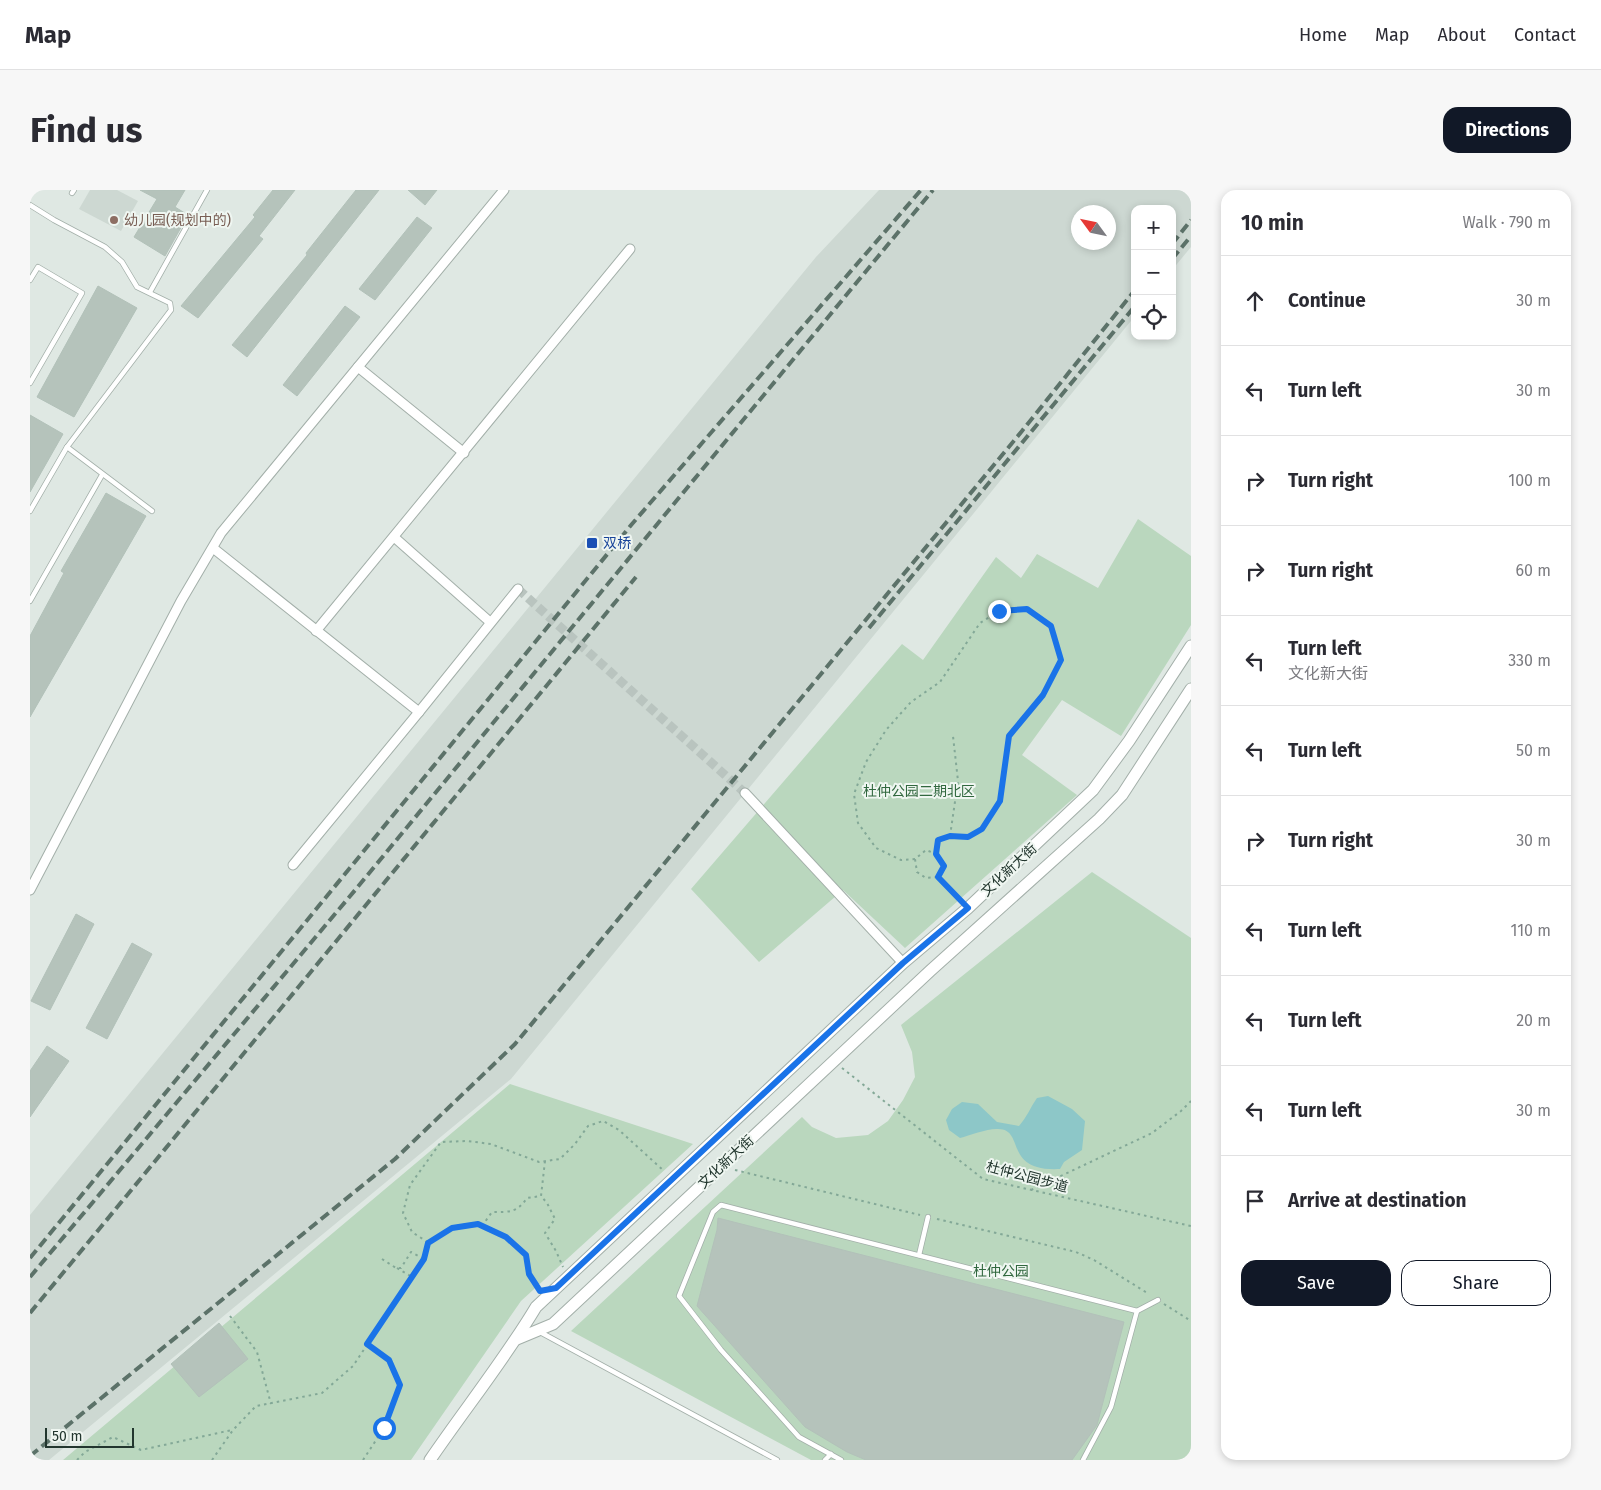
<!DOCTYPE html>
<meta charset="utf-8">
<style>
:root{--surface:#fff;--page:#f7f7f7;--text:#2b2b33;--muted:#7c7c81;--line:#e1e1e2;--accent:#111827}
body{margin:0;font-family:"Fira Sans","Noto Sans SC",sans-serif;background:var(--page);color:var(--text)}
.controls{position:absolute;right:15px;top:15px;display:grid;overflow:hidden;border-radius:10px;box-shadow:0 2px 8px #0003}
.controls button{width:45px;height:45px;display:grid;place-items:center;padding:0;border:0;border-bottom:1px solid var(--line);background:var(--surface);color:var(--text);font:25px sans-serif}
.compass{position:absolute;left:1041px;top:15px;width:45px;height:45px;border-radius:50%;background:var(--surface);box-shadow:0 2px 8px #0003;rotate:303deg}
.scale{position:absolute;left:15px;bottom:12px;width:89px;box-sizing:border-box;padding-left:5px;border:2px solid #22362e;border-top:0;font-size:14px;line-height:18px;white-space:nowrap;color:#22362e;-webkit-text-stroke:4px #eff6f1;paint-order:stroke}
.stop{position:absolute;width:15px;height:15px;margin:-11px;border:4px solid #1a73e8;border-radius:50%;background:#fff}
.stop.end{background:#1a73e8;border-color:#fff;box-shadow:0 1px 5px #0008}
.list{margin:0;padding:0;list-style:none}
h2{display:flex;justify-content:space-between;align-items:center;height:65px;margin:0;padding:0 20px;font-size:21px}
h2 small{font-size:16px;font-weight:400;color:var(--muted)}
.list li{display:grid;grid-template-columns:32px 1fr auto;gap:15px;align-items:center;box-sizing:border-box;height:90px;padding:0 20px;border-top:1px solid var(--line)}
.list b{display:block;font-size:19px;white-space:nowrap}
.list p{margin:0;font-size:16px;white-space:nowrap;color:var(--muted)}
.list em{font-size:16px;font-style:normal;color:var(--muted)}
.actions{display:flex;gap:10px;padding:15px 20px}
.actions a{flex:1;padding:11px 0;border:1px solid var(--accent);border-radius:15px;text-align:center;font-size:18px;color:var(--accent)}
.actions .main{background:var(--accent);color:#fff}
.icon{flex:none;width:28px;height:28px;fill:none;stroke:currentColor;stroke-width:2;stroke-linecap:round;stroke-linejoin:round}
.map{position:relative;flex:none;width:1161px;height:1270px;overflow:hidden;border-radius:15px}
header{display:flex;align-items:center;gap:30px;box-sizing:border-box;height:70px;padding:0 25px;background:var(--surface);border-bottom:1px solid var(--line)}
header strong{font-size:24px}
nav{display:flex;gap:28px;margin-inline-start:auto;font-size:18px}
.intro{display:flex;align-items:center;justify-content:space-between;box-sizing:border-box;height:120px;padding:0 30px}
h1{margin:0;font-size:35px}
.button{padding:12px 22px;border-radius:15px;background:var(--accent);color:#fff;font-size:18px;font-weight:700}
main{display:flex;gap:30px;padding:0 30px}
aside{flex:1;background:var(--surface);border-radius:15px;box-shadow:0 2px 8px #0003}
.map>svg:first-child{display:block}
</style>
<header>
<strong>Map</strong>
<nav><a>Home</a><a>Map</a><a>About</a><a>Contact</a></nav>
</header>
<div class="intro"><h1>Find us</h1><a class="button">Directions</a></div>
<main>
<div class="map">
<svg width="1161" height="1270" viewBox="0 0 1161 1270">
<rect width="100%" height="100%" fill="#dfe8e3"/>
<!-- built -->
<g fill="#cdd8d2" fill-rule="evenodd">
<path d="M60,0H87L108,11L91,41L49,19Z"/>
<path d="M849,0H1161V57L1142,80V19H1105V126L481,889L19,1270H0V1025L786,67ZM1048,22H1078V52H1048Z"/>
</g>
<!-- green -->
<g fill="#bad7be">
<path d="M1108,329L1161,366V435L1091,546L1032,510L992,565L1047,605L875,758L813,700L729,772L661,699L872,454L893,470L966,367L991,388L1007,364L1068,398Z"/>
<path d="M1062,682L1161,748V1270H781L541,1141L772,927L782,937L806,948L838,945L858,931L873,910L885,887L882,862L871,835Z"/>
<path d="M480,894L663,954L491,1111L381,1270H33Z"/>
</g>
<!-- water -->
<path fill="#8dc7c8" d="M1018,906L1042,919L1055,931L1052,960L1034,972L1030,979C972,982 996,939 968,939C959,938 940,945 930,948L919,940L916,930L922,919L932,912L948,914L967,932L989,936C997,927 1000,918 1007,908Z"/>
<!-- building -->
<g fill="#b5c3bb" stroke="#b2c1b9">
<path d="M110,0H155L145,17L158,25L135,66L104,47L127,9Z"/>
<path d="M243,0H265L229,46L233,49L168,128L151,116L225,27L223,25Z"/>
<path d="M326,0H349L217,167L202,155L277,65L276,63Z"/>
<path d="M378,0H407L395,15Z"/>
<path d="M387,27L402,38L345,110L329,99Z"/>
<path d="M68,96L107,118L44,227L7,207Z"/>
<path d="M315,116L330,127L267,206L253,195Z"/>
<path d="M0,225L33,244L0,302Z"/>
<path d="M76,303L116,326L0,527V446L34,383L31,381Z"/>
<path d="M46,724L64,734L20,820L1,811Z"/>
<path d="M102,753L122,764L77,849L56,838Z"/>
<path d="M17,856L39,871L0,927V881Z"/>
<path d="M688,1028L1094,1132L1067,1235L1042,1270H836L817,1262L775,1237L667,1116L687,1040Z"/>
<path d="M189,1133L218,1169L169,1207L141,1174Z"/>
</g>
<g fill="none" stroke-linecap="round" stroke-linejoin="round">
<!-- minor-tunnel -->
<path stroke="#b9c4bf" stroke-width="9" stroke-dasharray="9 4.5" stroke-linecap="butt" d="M488,399L715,603"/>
<!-- service casing -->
<g stroke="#a3afa9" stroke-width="6">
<g id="service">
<path d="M42,3L44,0"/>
<path d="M0,15L24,30L75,57L92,72L107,97L140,113L141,120L37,257L122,321"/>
<path d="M0,90L8,77L52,103L0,193"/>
<path d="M120,102L177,0"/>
<path d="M0,321L37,257"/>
<path d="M0,411L72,285"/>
<path d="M889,1065L898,1027"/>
<path d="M1107,1121L1128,1110"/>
<path d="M510,1142L747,1270"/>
<path d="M795,1270L801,1264"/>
<path d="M811,1270L769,1247L691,1160L649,1106L683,1022L691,1015L1107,1121L1081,1217L1053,1270"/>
</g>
</g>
<!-- minor casing -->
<g stroke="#a3afa9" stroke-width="11">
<g id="minor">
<path d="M328,177L434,263"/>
<path d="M364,347L460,432"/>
<path d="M183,358L389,522L263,675"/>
<path d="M286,441L600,59"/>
<path d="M389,522L488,399"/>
<path d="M715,603L873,773"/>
<path d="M0,700L151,411L191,343L474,0"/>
</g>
</g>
<!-- tertiary casing -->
<g stroke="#a3afa9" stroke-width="13">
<g id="tertiary">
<path d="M487,1149L523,1134L900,781L1069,629L1092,605L1161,499"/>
<path d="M400,1270C434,1220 475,1169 506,1117L873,773L938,718L1063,600L1099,551L1161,456"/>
</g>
</g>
<!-- path -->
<g stroke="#83a897" stroke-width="2" stroke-dasharray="2.5 4" stroke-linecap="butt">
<path d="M920,646L928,591L923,546"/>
<path d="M885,669L871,670L846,658L828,633L824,604L836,572L856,540L881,512L910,492L950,433L969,421L997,419L1021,436L1031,471L1013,505L979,546L970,611L952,639L937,647L920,646L908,650L906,664"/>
<path d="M908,687L914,677L906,664L896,660L885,669L887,682L896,688L908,687L931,711"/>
<path d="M812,878L953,989L1161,1036"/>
<path d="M515,971L511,1006L517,1013L525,1029L515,1043L526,1061L533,1077"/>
<path d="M705,980L890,1025"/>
<path d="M1001,1000L1122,943L1151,921L1161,911"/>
<path d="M907,1029L1046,1062L1064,1070L1119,1104"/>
<path d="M452,1036L462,1022C479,1022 487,1023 497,1008L511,1006"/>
<path d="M399,1053C406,1049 413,1041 421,1038C451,1026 475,1046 496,1065L499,1084L509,1099"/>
<path d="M352,1069L366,1078H371L381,1062L394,1069"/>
<path d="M367,1078L382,1087"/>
<path d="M1134,1114L1161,1131"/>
<path d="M200,1126L227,1162L241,1214"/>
<path d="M47,1270L55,1262L83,1247L111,1260L202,1240"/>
<path d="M182,1270L203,1240L226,1216L292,1203L323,1176L394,1069L399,1053L382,1042L373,1023L380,995L411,952L437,951L461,954L509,972L530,969L545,954L558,936L573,931L589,940L634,981"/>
<path d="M333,1270L354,1238L370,1195L359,1170L337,1154"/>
</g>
<!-- service -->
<use href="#service" stroke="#fff" stroke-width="4.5"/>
<!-- minor -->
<use href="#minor" stroke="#fff" stroke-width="9"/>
<!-- tertiary -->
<use href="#tertiary" stroke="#fff" stroke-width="11"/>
<!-- rail -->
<g stroke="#5c7269" stroke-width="4" stroke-dasharray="10 5" stroke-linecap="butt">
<path d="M1142,54L1161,30"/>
<path d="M1142,69L1161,46"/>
<path d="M839,438L1105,116"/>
<path d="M0,1068L602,334L891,0"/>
<path d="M0,1087L326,699L903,0"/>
<path d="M0,1123L606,387"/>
<path d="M0,1266L365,969L485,854L992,241L1105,100"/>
</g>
</g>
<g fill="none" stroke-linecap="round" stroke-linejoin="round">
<!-- route -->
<path stroke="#1a73e8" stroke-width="6" d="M354,1238L370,1195L359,1170L337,1154L394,1069L398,1053L422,1038L448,1034L476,1047L496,1065L499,1084L510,1101L526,1098L873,773L938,718L908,687L914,676L906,664L908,650L920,646L938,647L952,639L970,611L979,546L1013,505L1031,470L1021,436L997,419L969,421"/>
</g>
<!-- markers -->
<circle fill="#8d6e63" stroke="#eff6f1" stroke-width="2" cx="84" cy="30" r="5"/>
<rect fill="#1a4fb4" stroke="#eff6f1" stroke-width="2" x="556" y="347" width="12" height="12" rx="2.5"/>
<g text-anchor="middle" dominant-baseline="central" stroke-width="4" stroke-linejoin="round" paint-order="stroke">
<!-- education labels -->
<g font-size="14" fill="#785e54" stroke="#eff6f1" text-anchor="start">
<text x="94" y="30">幼儿园(规划中的)</text>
</g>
<!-- transit labels -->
<g font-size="14" fill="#164399" stroke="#eff6f1" text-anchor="start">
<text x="573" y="353">双桥</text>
</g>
<!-- park labels -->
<g font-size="14" fill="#31683f" stroke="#eff6f1">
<text x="889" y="601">杜仲公园二期北区</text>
<text x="971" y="1081">杜仲公园</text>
</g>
<!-- street labels -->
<g font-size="14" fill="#22362e" stroke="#eff6f1">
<text transform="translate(979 680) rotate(-43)">文化新大街</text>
<text transform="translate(696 972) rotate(-43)">文化新大街</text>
<text transform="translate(997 987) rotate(15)">杜仲公园步道</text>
</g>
</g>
</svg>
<div class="controls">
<button>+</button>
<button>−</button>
<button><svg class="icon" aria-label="locate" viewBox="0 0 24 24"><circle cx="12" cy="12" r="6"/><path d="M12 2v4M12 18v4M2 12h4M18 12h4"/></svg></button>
</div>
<svg class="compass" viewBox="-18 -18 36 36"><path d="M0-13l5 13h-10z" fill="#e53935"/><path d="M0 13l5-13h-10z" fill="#7c7c81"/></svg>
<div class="scale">50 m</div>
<div class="stop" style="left:354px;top:1238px"></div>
<div class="stop end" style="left:969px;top:421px"></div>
</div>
<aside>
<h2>10 min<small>Walk · 790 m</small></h2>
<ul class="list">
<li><svg class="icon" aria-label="ahead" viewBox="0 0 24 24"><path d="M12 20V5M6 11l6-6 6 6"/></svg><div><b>Continue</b></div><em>30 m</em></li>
<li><svg class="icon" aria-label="left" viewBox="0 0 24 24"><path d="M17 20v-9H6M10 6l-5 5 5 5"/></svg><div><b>Turn left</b></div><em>30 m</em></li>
<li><svg class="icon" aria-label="right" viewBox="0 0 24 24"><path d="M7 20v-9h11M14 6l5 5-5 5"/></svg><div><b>Turn right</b></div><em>100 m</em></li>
<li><svg class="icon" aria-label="right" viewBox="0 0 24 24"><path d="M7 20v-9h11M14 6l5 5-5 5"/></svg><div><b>Turn right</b></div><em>60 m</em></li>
<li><svg class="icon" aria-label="left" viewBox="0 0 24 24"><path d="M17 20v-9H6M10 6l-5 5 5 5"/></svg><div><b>Turn left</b><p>文化新大街</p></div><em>330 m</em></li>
<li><svg class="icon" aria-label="left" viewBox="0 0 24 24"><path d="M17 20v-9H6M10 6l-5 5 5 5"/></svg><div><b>Turn left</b></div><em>50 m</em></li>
<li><svg class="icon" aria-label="right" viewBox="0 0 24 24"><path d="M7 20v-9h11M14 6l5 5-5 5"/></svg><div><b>Turn right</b></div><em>30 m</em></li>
<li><svg class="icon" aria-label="left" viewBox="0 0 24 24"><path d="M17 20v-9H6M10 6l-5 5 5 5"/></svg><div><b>Turn left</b></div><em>110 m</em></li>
<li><svg class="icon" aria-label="left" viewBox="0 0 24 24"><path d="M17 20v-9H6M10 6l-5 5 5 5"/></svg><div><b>Turn left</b></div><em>20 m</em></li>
<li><svg class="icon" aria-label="left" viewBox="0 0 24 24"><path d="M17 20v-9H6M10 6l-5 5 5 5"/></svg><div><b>Turn left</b></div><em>30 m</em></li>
<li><svg class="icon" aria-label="arrive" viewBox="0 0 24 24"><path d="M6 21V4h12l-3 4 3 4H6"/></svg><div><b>Arrive at destination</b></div></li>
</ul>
<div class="actions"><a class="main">Save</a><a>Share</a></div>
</aside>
</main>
